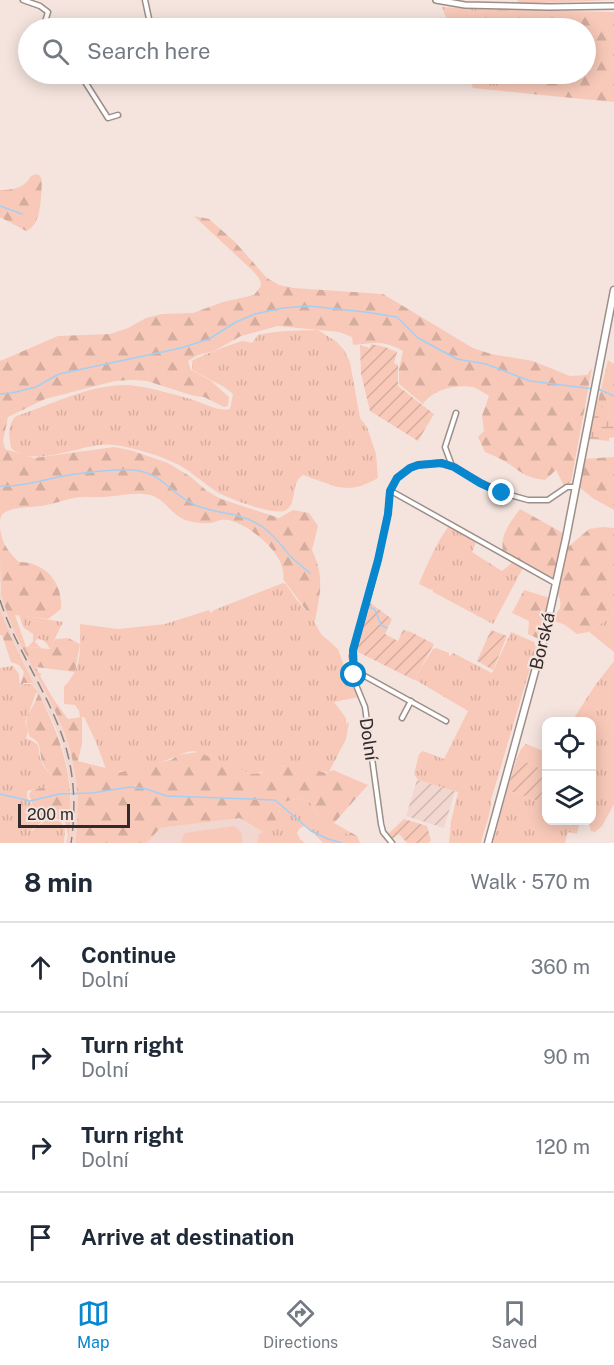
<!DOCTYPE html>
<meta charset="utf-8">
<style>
:root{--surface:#fff;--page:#f2f2f3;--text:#1f2937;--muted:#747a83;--line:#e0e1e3;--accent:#0886ce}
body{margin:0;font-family:"Public Sans",sans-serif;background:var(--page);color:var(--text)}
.controls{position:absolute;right:18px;bottom:18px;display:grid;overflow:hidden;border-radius:12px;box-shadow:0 3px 15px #0003}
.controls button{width:54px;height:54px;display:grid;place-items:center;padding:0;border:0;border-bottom:2px solid var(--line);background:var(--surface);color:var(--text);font:30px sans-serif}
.scale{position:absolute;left:18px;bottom:15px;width:112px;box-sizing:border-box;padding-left:6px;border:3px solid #312b29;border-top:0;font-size:16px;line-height:21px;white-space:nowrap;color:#312b29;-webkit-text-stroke:4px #f5e4de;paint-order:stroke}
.stop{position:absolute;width:18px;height:18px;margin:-14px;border:4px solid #0886ce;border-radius:50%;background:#fff}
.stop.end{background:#0886ce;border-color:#fff;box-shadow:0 2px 6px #0008}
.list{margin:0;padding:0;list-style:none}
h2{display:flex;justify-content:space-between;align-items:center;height:78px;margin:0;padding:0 24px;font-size:26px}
h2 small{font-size:20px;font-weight:400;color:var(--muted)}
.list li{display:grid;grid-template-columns:39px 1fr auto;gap:18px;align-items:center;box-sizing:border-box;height:90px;padding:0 24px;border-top:2px solid var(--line)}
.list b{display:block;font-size:22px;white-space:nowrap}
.list p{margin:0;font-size:20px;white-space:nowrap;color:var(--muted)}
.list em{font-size:20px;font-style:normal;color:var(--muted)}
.icon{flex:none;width:33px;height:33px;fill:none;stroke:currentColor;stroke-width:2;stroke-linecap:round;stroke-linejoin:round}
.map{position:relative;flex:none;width:614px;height:843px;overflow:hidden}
.search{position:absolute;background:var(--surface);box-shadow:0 3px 15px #0003;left:18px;right:18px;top:18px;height:66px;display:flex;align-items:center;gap:15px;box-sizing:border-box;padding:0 21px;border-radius:33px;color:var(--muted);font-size:22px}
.sheet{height:438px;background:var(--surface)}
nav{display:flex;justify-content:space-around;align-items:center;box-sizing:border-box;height:84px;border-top:2px solid var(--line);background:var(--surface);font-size:16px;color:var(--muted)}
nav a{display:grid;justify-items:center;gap:3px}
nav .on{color:var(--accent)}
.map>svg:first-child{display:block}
</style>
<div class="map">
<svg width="614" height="843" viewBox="0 0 614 843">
<defs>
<pattern id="industrial-furrows" width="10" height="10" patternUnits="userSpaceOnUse" patternTransform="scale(1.5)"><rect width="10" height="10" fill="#f1d7cf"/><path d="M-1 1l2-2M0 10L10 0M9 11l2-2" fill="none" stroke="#cfb9b2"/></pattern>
<pattern id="grass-tufts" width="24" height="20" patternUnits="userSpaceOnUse" patternTransform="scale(1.5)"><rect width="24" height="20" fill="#f8c9b9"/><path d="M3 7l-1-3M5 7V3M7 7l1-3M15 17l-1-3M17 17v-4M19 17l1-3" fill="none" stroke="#d5ad9f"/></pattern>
<pattern id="forest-firs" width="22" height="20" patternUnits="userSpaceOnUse" patternTransform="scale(1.5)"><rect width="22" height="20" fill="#f8c9b9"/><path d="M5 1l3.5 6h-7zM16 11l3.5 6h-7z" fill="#d5ad9f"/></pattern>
<pattern id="wetland-marsh" width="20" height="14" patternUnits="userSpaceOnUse" patternTransform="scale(1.5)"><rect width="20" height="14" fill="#f8c9b9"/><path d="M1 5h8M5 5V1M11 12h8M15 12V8" fill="none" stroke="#d5ad9f"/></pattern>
<pattern id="garden-furrows" width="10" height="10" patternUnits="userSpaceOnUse" patternTransform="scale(1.5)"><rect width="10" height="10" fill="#f8c9b9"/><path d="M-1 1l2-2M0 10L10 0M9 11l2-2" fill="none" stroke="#d5ad9f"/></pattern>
</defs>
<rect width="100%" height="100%" fill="#f5e4de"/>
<!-- built -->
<g fill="#f1d7cf">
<path d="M0,589L17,635L61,723L68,744L75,769L77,791L78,813L75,843H68L71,813V792L68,770L62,745L55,726L6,626L0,609Z"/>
<path d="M240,818L263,832L259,834L257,843H147L159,828Z"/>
</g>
<!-- industrial -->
<path fill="url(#industrial-furrows)" d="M417,780L455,791L444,828L406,816Z"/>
<!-- grass -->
<g fill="url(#grass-tufts)">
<path d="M518,0H614L516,4Z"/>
<path d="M442,7L478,9L483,18L505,22L509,28H450Z"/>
<path d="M467,74H525L531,94L473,88Z"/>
<path d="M318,330L337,342L344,350L350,362L360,418L367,427L376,454L378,478C352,492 344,490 317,480C312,479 308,476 303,475C290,483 298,503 286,510C276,517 227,498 217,492C203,483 193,473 179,465C159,455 135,448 114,445C87,440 35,471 11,448C9,436 7,425 16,416C51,405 90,384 127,385C145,386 173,394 190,399C203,402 217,412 230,409L233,394L224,387L192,370V361C195,358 237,342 242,341C246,341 248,342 252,343L258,335C278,330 297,331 318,330Z"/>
<path d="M450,526L477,540L472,552L502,571L513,562L523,568L493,624L433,592L432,588L431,590L419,584C427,564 436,544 448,527Z"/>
<path d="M283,583L286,584L296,599L311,616L321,634L338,649L343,663V671L341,674L353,682L359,697L334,702L346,718V724L349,722L346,739L329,772C316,772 303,766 289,766C274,766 264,773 251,774L194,751C183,752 177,756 167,760C151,767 123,775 106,769L96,742L84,717H80L79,711L75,705L64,704V687C83,666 80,650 80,624L118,629L165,624L209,610L211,613L214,610Z"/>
<path d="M614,614V652L589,632Z"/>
<path d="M19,615L63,622L50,649C47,644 45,639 37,639L35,642L41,648L28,647L33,641V634L24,628Z"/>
<path d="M511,632L534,642L536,648L491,800C491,815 484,829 481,843H449L451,821L458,792L418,780L414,774L419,754L423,751L444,759L468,711L414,679L433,649L436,648L449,653V657L453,653L492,673Z"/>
<path d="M614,661V804L602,826L595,832L591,831L588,821L592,820V722L572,721L596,684Z"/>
<path d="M13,666L19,674L20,687L24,684H32L37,691L25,722L28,731L26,738C46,746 35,748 42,763C44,769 51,774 55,779L53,785L27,791V797L35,810L27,828L32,831L45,821H60L65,828L64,843H0V668Z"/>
<path d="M526,744L546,752V771L517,758L521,749Z"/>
<path d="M546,785V820L580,821L577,834L568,832L565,843H493L507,790L538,801Z"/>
<path d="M301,798L311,803C317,821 336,830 353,836L355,843H323L312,831L305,826L300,828L297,833L300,839L305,843H257L259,834C271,828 280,814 282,802Z"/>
</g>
<!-- forest -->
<g fill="url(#forest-firs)">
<path d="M478,9L614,12V102L531,94L523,82L525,74H586V28H509L505,22L483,18Z"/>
<path d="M37,174L40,176L42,180C41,195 42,226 26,231L0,217V190C14,190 24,188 31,176Z"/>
<path d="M194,216L209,219L235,242L267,278L279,285L294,288L383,294L473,348L491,354L533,361L570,376L587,375L592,368L571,482L564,486L556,470L545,480C525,478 521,472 506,462C500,458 492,455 485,452L478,437L484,431L482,416L489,396C484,393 477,388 472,387C455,384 432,390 423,404L399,384V369L403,351C384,340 374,343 353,345L352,337L339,332L278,326L241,336L214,351L198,355L188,361L191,370L210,380L229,397L228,406L224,407L204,397L194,396L147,381L131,380L115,381L45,399L8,417L3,441L5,449L34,458L114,447L130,450L168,463L191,477L207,491L221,499L279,518L293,510L309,513L318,526L312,550C325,577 320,594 315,622L283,579C288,555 249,524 228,520C221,518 217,522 210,523C203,524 190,522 183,519C170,513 164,498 150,495C134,491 116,497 100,497C94,498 88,496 82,497C68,498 55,504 41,506C27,508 14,506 2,514L0,520V361L58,336L110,334L128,328L146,318L162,314L193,313L223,302L254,295L261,286L260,280L254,272Z"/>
<path d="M608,360L614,364V437L589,439Z"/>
<path d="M614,457V510L594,499L579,487L583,459Z"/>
<path d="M520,509L563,533L553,578L503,552C500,534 510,523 520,509Z"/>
<path d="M603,527L614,528V614L589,632L577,634L565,625L552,620L551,617C563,611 562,602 557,592L567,548L589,529Z"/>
<path d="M0,528C2,543 8,552 19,562C45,562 63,582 61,609L48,619L15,615L26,647L50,649L55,639L68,638L80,644L75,672L36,667L39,673L42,674L40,676L54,700L68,719L82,717V744L78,761L121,772L171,760L178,755L198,752L251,774L261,773L271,768L286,766H302L326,773L333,770L368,785L334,823L357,836L360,843H355L353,836C335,830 318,822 311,803L301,798L283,802L273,826L263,832L240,818L160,828L147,843H75C81,802 77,760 60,722C41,678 13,639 1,593C0,575 0,547 0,528Z"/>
<path d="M524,590L550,598L541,640L528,634L529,621L512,613Z"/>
<path d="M0,609C32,696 83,743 68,843H66L68,836L65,822C54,815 40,821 32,830L27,829V825C38,811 33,809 29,794L32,790L53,785L54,779C52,774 47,771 45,767C37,755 45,743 30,737C28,731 25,724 27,718C30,706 45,696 32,683H24L20,686L24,672L19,665L11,662L2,635H0Z"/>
</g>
<!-- wetland -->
<path fill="url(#wetland-marsh)" d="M597,400L606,411H614V437L609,438V441L589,439Z"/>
<!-- park -->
<path fill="#f8c9b9" d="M235,826L242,834V843H181L184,833Z"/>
<!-- garden -->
<g fill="url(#garden-furrows)">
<path d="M371,344L385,347L397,352L394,363L398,365V386L434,414L418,441L370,411L361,374L360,345L370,348Z"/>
<path d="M369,602L392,619L385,634L398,641L403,630L411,632L434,644L414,680L356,651Z"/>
<path d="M491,630L507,636L493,670L477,661Z"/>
<path d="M517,758L546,771V785L538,801L507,790Z"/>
<path d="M404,819L427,826L431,841L428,843H407L399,834L392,839L388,834Z"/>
</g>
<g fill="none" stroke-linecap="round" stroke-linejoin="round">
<!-- stream -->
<g stroke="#a2d0f5" stroke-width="1.5">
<path d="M0,206L22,214"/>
<path d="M598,389L614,396"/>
<path d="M0,394L12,393L36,387L59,374L181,348L209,339L236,322L255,314L283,308L309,306L365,312L397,317L418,338L457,359L486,364L530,381L594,389"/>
<path d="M0,486C20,487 39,481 59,477C78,473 99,471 118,470C163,467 163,490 195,505C218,515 241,511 264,528C276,537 283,548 292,558C298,563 304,568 310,573"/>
<path d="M368,606L375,610L381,625L387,628"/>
<path d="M0,794L30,801L59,794L92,793L130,787L146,789L167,796L275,800L311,831L328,839L342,843"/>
</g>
<!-- street casing -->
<g stroke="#9d8e88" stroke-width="7">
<g id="street">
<path d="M23,0L40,6L48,12L44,25L46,28"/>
<path d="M145,0L151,28"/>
<path d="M80,74L108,118L118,115"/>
<path d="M452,466L445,447L456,413"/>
<path d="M391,491L555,583"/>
<path d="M354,675L361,674L446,721"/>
<path d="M402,718L411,701"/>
<path d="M392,843L383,832L381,824L365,707L356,685L352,656L378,560L388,514L390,491L397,478L410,468L418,465L438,463L454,467L496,491L528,500H548L567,487H576"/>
</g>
</g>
<!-- secondary casing -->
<g stroke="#9d8e88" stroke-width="8">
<path id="secondary" d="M436,0L465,5L549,7L614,6"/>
</g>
<!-- primary casing -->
<g stroke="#9d8e88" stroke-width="9">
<path id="primary" d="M488,843L543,642L566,538L614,290"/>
</g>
<!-- street -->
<use href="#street" stroke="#fff" stroke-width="4"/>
<!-- secondary -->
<use href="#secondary" stroke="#fff" stroke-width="5"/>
<!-- primary -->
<use href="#primary" stroke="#fff" stroke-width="6"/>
<!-- rail -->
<path stroke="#8e837f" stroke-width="1.5" stroke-dasharray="12 6" stroke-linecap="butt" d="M0,600C14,644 41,682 58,725C74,763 77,803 71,843"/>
</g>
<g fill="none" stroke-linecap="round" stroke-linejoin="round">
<!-- route -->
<path stroke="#0886ce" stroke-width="8" d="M354,675L353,650L378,560L388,514L390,491L397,478L410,468L418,465L442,463L454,467L480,483L502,493"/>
</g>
<g text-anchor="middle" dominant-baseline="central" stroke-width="4.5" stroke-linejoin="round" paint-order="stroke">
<!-- street labels -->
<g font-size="18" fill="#312b29" stroke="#f5e4de">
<text transform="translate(542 641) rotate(-77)">Borská</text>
<text transform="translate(369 739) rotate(82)">Dolní</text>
</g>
</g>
</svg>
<div class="controls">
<button><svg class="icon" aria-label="locate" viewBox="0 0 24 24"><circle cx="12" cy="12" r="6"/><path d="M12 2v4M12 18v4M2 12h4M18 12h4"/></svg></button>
<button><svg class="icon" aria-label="layers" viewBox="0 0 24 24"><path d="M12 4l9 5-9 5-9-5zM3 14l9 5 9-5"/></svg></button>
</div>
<div class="scale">200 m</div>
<div class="stop" style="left:354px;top:675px"></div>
<div class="stop end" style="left:502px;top:493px"></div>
<div class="search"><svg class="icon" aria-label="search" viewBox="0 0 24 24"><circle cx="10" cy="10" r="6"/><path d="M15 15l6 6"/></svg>Search here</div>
</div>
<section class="sheet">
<h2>8 min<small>Walk · 570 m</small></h2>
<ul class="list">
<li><svg class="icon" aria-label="ahead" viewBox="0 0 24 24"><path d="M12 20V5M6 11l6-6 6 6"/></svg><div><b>Continue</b><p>Dolní</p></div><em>360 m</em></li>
<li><svg class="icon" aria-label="right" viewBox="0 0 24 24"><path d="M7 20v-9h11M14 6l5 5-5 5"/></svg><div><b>Turn right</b><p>Dolní</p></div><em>90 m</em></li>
<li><svg class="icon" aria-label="right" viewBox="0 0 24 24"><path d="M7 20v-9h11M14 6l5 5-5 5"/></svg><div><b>Turn right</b><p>Dolní</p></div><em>120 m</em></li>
<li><svg class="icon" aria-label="arrive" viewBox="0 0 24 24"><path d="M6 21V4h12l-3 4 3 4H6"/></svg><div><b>Arrive at destination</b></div></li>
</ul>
</section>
<nav>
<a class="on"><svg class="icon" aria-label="map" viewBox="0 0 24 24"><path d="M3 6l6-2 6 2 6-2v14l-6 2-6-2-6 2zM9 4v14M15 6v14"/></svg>Map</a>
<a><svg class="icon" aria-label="directions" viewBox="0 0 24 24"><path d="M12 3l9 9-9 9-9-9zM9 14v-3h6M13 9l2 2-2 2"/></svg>Directions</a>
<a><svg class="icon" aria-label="saved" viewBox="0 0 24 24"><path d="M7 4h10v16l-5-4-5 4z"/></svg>Saved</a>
</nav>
